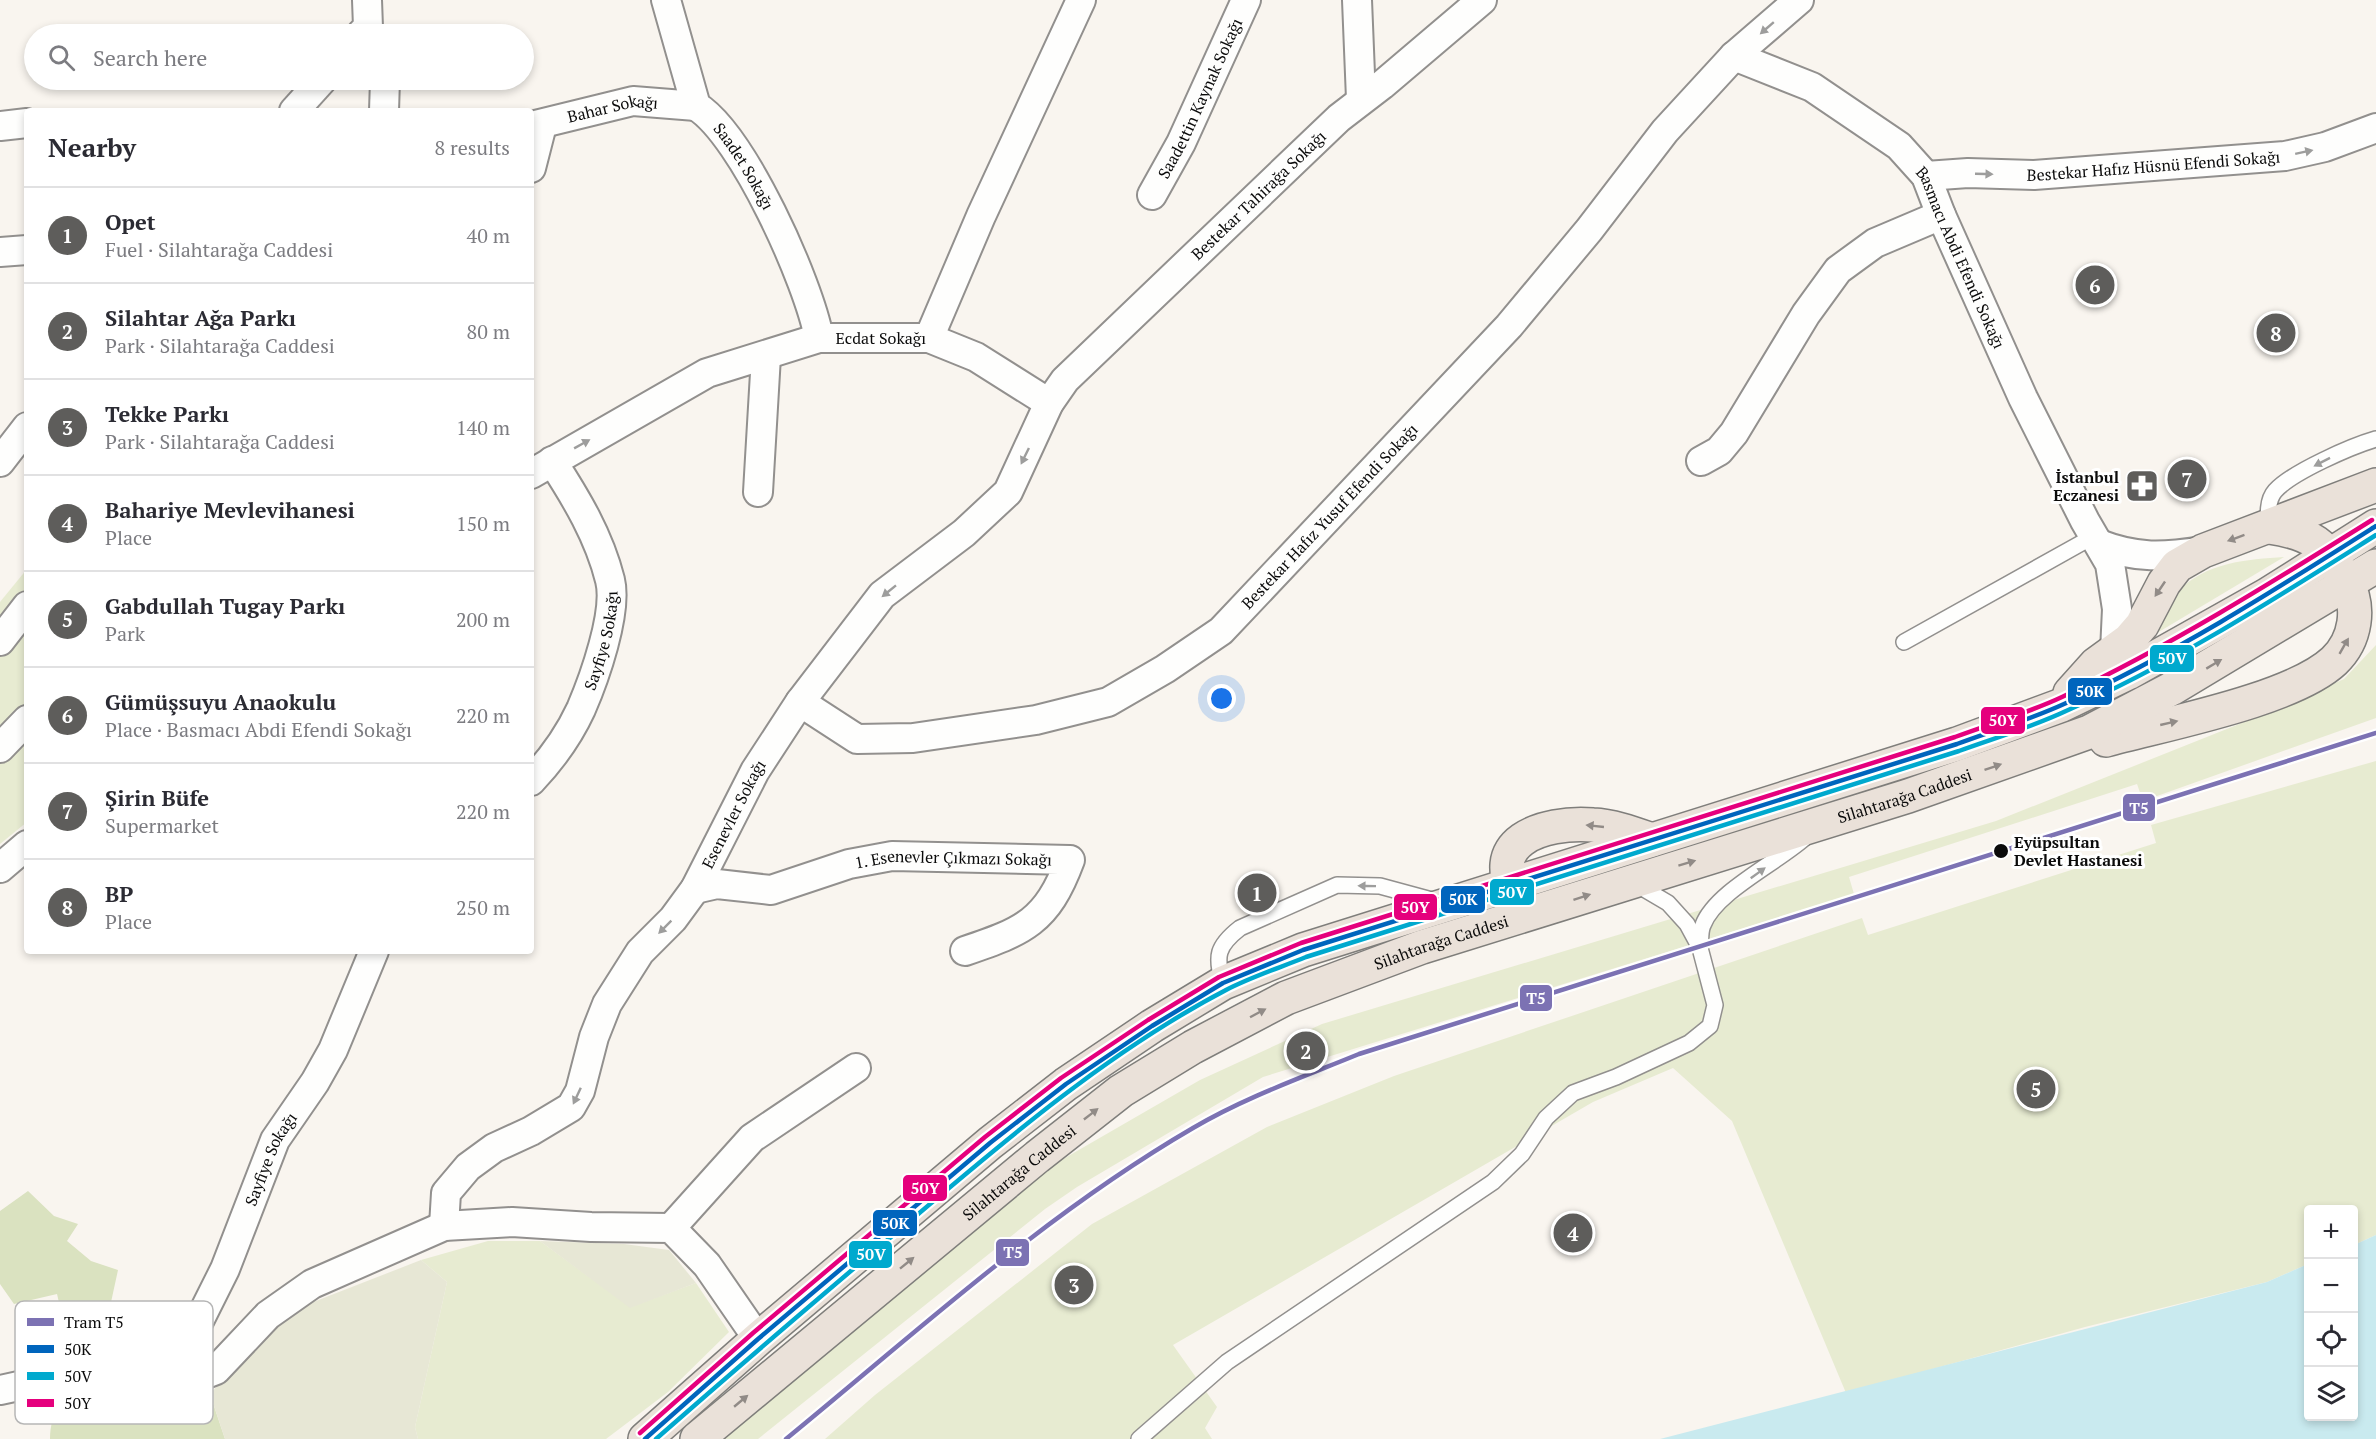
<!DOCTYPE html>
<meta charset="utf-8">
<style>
:root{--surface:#fff;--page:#f2f2f3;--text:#2b2b33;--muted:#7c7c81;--line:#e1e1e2;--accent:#5e5d5b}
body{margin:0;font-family:"PT Serif",serif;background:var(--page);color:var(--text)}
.controls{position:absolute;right:18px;bottom:18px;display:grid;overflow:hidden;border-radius:6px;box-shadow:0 3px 9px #0003}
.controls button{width:54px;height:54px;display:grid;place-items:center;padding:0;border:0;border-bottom:2px solid var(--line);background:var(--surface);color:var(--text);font:30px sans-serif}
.you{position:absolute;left:1222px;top:699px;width:21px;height:21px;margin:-15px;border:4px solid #fff;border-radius:50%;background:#1a73e8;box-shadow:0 0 0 9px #1a73e833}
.badge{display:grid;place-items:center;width:39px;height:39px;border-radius:50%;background:var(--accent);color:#fff;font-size:20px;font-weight:700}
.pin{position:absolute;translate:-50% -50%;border:3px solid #fff;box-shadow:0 2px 6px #0006}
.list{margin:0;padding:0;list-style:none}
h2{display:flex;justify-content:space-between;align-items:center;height:78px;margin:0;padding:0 24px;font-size:26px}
h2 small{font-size:20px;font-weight:400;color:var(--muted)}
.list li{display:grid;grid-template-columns:39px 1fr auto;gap:18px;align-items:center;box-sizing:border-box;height:96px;padding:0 24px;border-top:2px solid var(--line)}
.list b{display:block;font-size:22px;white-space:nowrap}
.list p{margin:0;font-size:20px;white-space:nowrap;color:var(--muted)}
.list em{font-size:20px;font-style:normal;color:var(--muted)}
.icon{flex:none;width:33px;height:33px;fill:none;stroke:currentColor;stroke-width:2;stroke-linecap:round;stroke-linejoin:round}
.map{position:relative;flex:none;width:2376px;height:1439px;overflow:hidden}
.search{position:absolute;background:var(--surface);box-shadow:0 3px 9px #0003;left:24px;top:24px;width:510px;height:66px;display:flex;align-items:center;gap:15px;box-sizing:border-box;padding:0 21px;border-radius:33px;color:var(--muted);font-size:22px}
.panel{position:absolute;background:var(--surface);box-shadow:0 3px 9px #0003;left:24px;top:108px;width:510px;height:846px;border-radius:6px}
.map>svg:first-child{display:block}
</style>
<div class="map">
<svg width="2376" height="1439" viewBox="0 0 2376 1439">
<rect width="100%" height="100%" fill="#f9f5ef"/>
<!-- green -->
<g fill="#e7ebd1">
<path d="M2284,557L2157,633C2163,619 2169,602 2179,591C2204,563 2248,559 2284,557Z"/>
<path d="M27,569V822L0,844V602Z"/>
<path d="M2376,645V718L2143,801L2137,784L1849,877L1854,894L1263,1077L1077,1187L1045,1209L758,1439H721L929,1264L1058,1162L1200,1080L1322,1024L1996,821L2277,709L2344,679Z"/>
<path d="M2376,761V1235L2354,1245V1210H2308V1264L2267,1282L2085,1327L1846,1393L1732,1121L1673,1068L1593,1102L1173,1345L1217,1407L1205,1428L1212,1439H825L875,1395L1092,1224L1267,1127L1394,1076L1862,918L1868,935L2156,843L2151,825Z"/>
<path d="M488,1241H540L630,1307L696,1283L729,1332L668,1392L606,1439H418L415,1427L447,1282L421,1260Z"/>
</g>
<!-- forest -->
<g fill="#dae2c0">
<path d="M28,1191L54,1216L78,1224L67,1241L91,1261L118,1270L108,1316L111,1343L72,1358L57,1294L14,1304L0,1284V1211Z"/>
<path d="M210,1394L225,1439H50C50,1414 60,1404 82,1396Z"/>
</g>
<!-- cemetery -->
<g fill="#e7e7d5">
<path d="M540,1241L624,1244L669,1250L696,1283L630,1308Z"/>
<path d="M421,1260L447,1282L415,1427L418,1439H225L210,1394L274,1323L298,1308Z"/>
</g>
<!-- water -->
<path fill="#c9eaef" d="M2376,1235V1439H1660L2267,1282L2308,1264V1416H2354V1245Z"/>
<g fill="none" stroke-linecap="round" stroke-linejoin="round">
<!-- lane casing -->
<g stroke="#92908e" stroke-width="18">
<g id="lane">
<path d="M2269,527C2268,515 2267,500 2275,491C2292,472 2352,446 2376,439"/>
<path d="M1904,642L2094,536"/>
<path d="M1700,948C1701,941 1700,931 1703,925C1716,891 1779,862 1807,836"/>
<path d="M1223,983C1215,956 1217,946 1240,928L1337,885L1380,886L1439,902"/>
<path d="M1139,1439L1227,1362L1493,1182L1522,1154L1546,1118L1573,1093L1616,1077L1689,1043L1710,1026L1715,1005L1700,948L1687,924L1668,903L1634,883"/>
</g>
</g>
<!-- street casing -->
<g stroke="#92908e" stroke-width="32">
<g id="street">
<path id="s1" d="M666,0L696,106C743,135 809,283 819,338"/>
<path d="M1357,0L1361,99"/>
<path d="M361,34L368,27L367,0"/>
<path id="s2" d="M1734,56L1812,87L1899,146L1926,176L1941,215L2023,398L2085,521L2110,564L2117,609L2115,651"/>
<path d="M294,111L322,80"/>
<path d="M384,111L385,80"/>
<path d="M0,126L27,123"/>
<path id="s3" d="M531,126L633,101L696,106"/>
<path d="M531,168L542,125"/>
<path id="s4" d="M1926,176L1968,173L2034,175L2285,156L2325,147L2376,128"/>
<path id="s5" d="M1152,195L1181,143L1246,0"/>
<path d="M0,252L27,250"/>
<path d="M929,338L976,357L1049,403"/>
<path d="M1701,461L1719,451L1734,433L1806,314L1838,270L1875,243L1941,215"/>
<path d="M0,462L27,427"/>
<path id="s6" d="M531,474L707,373L819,338H929L981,216L1081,0"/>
<path d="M758,492L766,356"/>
<path d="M2099,544C2137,559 2164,557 2203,551"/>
<path d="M0,641L27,606"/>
<path id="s7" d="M800,702L857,739L913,738L1036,720L1108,702L1165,669L1221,631L1509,326L1589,230L1665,131L1734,56L1799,0"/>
<path d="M0,748L27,720"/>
<path id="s8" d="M531,781C551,760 569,735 581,709C594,679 618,612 610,580C599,536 576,498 552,461"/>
<path d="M0,868L27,845"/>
<path id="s9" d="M695,889L717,884L771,890L849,864L892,856L1070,860C1047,922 1024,931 965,951"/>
<path id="s10" d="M444,1226L446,1193L468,1167L494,1148L531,1131L571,1107L580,1091L594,1037L607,1004L640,952L673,919L695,889L755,771L800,702L882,595L964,533L1008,492L1049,403L1065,380L1339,118L1382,85L1482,0"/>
<path d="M671,1228L752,1138L856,1068"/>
<path id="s11" d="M179,1372L198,1323L225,1269L275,1140L315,1082L333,1050L374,951"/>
<path d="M0,1390L46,1380L108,1383L179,1372L198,1377L216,1370L268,1315L312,1284L444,1226L512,1222L591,1227L671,1228L707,1265L758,1339"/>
</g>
</g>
<!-- primary casing -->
<g stroke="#7f7e7b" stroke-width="36">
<g id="primary">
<path d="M2070,693L2096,664L2129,640L2142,625L2164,583L2177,566L2203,551L2376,485"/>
<path d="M2106,740C2164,724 2292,700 2334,661C2356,640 2361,607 2346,581C2325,544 2312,533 2269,527"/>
<path d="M1520,902C1479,842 1543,821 1593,825C1613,826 1632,833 1652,840"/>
<path d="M645,1439L758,1339L990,1143L1066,1084L1152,1026L1223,983L1303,950L1957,744L2062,705L2128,673L2267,595L2376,526"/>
<path id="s12" d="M697,1439L1037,1157L1121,1091L1193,1047L1286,998L1422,947L1908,796L2089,732L2171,689L2376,566"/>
</g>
</g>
<!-- lane -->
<use href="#lane" stroke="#fefefd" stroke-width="15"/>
<!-- street -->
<use href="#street" stroke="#fefefd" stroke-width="28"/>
<!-- primary -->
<use href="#primary" stroke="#eae1d9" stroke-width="33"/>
<!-- bus-1 casing -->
<g stroke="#fff" stroke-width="9">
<path id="bus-1" d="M645,1439L758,1339L990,1143L1066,1084L1152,1026L1223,983L1303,950L1957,744C1992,731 2029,720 2064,704C2173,655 2275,590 2376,526"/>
</g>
<!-- bus-2 casing -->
<g stroke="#fff" stroke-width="9">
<path id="bus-2" d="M656,1439C738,1367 821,1296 904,1226C1004,1141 1109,1051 1226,990C1251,977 1279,968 1306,957L1959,751C1995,738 2032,727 2066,711C2175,663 2276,598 2376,535"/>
</g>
<!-- bus-3 casing -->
<g stroke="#fff" stroke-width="9">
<path id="bus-3" d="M640,1433L753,1333L985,1137L1061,1078L1148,1020L1219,977L1301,943L1955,737C1990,724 2028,713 2062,697C2170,646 2271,583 2372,520"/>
</g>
<!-- bus-1 -->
<use href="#bus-1" stroke="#0065bd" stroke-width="4.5"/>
<!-- bus-2 -->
<use href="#bus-2" stroke="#00a9ce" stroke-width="4.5"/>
<!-- bus-3 -->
<use href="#bus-3" stroke="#e5007d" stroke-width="4.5"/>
<!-- tram-1 casing -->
<g stroke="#fff" stroke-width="9">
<path id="tram-1" d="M786,1439C918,1331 1045,1214 1193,1128C1246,1097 1303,1077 1359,1054L2376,733"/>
</g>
<!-- tram-1 -->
<use href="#tram-1" stroke="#7c72b3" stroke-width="4.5"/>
</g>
<!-- one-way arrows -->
<defs><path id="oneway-solid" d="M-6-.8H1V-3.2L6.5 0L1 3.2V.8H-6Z" transform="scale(1.5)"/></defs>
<g fill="#9d9d9c">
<use href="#oneway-solid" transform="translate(1767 28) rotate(139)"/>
<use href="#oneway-solid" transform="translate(2304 152) rotate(-12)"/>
<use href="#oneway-solid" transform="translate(1984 174) rotate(2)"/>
<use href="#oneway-solid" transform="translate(582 444) rotate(-29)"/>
<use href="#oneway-solid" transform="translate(1025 456) rotate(116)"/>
<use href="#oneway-solid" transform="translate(2322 462) rotate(153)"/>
<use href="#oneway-solid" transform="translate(889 591) rotate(141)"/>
<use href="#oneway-solid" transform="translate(1758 873) rotate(-36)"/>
<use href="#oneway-solid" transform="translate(1367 886) rotate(-179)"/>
<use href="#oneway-solid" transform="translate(665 927) rotate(135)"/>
<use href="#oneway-solid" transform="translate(577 1096) rotate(115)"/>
</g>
<g fill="#918b87">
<use href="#oneway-solid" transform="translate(2236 538) rotate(160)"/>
<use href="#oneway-solid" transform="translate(2160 589) rotate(124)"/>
<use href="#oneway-solid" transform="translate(2344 646) rotate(-60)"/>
<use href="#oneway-solid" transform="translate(2214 664) rotate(-31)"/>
<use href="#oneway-solid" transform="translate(2169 723) rotate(-13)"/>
<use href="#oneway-solid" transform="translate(1993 767) rotate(-19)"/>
<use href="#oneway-solid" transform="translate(1595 826) rotate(-174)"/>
<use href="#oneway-solid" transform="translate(1687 863) rotate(-17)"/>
<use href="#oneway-solid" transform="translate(1582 897) rotate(-18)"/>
<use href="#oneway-solid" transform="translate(1258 1013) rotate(-28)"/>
<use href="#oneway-solid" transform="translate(1091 1114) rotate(-38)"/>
<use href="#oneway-solid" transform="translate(907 1263) rotate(-39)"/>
<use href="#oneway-solid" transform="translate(741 1401) rotate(-40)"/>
</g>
<!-- icons -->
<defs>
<g id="pharmacy-square" transform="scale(1.725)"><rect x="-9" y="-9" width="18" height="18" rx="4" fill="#5e5d5b" stroke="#fff"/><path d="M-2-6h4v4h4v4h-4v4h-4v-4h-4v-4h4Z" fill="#fff"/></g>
</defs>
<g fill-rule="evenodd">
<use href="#pharmacy-square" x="2142" y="486"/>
</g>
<!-- markers -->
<circle fill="#0b0b0b" stroke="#fff" stroke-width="2" cx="2001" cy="851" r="8"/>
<g text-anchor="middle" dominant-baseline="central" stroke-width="6" stroke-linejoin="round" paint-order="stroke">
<!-- street labels -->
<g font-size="16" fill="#0b0b0b" stroke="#fff">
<text stroke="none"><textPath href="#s5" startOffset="108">Saadettin Kaynak Sokağı</textPath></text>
<text stroke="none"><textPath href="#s3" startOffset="84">Bahar Sokağı</textPath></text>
<text stroke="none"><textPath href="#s4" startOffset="228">Bestekar Hafız Hüsnü Efendi Sokağı</textPath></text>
<text stroke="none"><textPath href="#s1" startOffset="188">Saadet Sokağı</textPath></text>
<text stroke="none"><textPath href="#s10" startOffset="1348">Bestekar Tahirağa Sokağı</textPath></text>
<text stroke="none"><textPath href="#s2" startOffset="318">Basmacı Abdi Efendi Sokağı</textPath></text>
<text stroke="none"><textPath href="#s6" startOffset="382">Ecdat Sokağı</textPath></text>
<text stroke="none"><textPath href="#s7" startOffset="614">Bestekar Hafız Yusuf Efendi Sokağı</textPath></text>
<text stroke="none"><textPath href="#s8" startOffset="160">Sayfiye Sokağı</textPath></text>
<text stroke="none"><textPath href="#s12" startOffset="1389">Silahtarağa Caddesi</textPath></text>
<text stroke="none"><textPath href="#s10" startOffset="526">Esenevler Sokağı</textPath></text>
<text stroke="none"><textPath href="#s9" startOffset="264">1. Esenevler Çıkmazı Sokağı</textPath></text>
<text stroke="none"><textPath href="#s12" startOffset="903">Silahtarağa Caddesi</textPath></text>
<text stroke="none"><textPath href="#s11" startOffset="232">Sayfiye Sokağı</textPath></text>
<text stroke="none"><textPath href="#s12" startOffset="418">Silahtarağa Caddesi</textPath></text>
</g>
<!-- poi labels -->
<g font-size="16" font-weight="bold" fill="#0b0b0b" stroke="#fff" text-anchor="end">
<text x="2119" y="477">İstanbul<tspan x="2119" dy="18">Eczanesi</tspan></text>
</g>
<!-- stop labels -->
<g font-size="16" font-weight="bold" fill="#0b0b0b" stroke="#fff" text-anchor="start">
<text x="2014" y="842">Eyüpsultan<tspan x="2014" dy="18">Devlet Hastanesi</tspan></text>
</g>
</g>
<!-- legend -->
<rect x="15" y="1301" width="198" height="123" rx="9" fill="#fff" stroke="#b6b6b6" stroke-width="1.5"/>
<rect x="27" y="1318" width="27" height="8" fill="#7c72b3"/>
<rect x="27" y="1345" width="27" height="8" fill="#0065bd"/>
<rect x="27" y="1372" width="27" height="8" fill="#00a9ce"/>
<rect x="27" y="1399" width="27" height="8" fill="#e5007d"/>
<g font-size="16" fill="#0b0b0b">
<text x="64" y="1328">Tram T5</text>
<text x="64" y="1355">50K</text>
<text x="64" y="1382">50V</text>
<text x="64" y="1409">50Y</text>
</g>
<g stroke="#fff" stroke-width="2">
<rect x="2149" y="644" width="46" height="29" rx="6" fill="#00a9ce"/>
<rect x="2067" y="677" width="46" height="29" rx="6" fill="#0065bd"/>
<rect x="1980" y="706" width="46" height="29" rx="6" fill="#e5007d"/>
<rect x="2122" y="793" width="34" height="29" rx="6" fill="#7c72b3"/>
<rect x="1489" y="878" width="46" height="28" rx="6" fill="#00a9ce"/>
<rect x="1440" y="885" width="46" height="29" rx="6" fill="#0065bd"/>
<rect x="1393" y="893" width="45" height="28" rx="6" fill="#e5007d"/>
<rect x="1519" y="984" width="34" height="28" rx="6" fill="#7c72b3"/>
<rect x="902" y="1174" width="46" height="28" rx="6" fill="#e5007d"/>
<rect x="872" y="1209" width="46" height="28" rx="6" fill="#0065bd"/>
<rect x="995" y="1238" width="35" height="29" rx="6" fill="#7c72b3"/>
<rect x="848" y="1240" width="45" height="29" rx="6" fill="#00a9ce"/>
</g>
<g font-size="16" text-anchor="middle" font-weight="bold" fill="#fff">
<text x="2172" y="664">50V</text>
<text x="2090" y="697">50K</text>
<text x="2003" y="726">50Y</text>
<text x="2139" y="814">T5</text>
<text x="1512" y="898">50V</text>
<text x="1463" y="905">50K</text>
<text x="1415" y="913">50Y</text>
<text x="1536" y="1004">T5</text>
<text x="925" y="1194">50Y</text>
<text x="895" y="1229">50K</text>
<text x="1013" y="1258">T5</text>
<text x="871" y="1260">50V</text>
</g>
</svg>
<div class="controls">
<button>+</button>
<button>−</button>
<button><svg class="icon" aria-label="locate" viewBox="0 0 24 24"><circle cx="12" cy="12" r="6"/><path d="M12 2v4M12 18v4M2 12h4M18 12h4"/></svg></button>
<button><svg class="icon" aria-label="layers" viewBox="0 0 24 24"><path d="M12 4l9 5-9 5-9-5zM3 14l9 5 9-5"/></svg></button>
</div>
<div class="you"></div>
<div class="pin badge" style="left:1257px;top:893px">1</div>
<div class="pin badge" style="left:1306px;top:1051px">2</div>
<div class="pin badge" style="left:1074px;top:1285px">3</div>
<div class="pin badge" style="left:1573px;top:1233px">4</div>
<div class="pin badge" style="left:2036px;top:1089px">5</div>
<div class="pin badge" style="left:2095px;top:285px">6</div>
<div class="pin badge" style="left:2187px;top:479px">7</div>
<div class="pin badge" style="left:2276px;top:333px">8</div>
<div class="search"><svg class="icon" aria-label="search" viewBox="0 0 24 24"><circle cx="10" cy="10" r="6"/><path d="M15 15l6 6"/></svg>Search here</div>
<section class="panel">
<h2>Nearby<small>8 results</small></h2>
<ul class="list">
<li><span class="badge">1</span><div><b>Opet</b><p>Fuel · Silahtarağa Caddesi</p></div><em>40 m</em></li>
<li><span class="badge">2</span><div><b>Silahtar Ağa Parkı</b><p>Park · Silahtarağa Caddesi</p></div><em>80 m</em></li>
<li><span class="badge">3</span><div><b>Tekke Parkı</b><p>Park · Silahtarağa Caddesi</p></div><em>140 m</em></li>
<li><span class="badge">4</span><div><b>Bahariye Mevlevihanesi</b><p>Place</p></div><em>150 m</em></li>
<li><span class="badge">5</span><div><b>Gabdullah Tugay Parkı</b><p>Park</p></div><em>200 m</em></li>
<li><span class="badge">6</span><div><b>Gümüşsuyu Anaokulu</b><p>Place · Basmacı Abdi Efendi Sokağı</p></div><em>220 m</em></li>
<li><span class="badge">7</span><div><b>Şirin Büfe</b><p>Supermarket</p></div><em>220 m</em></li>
<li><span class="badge">8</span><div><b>BP</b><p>Place</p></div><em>250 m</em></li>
</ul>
</section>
</div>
